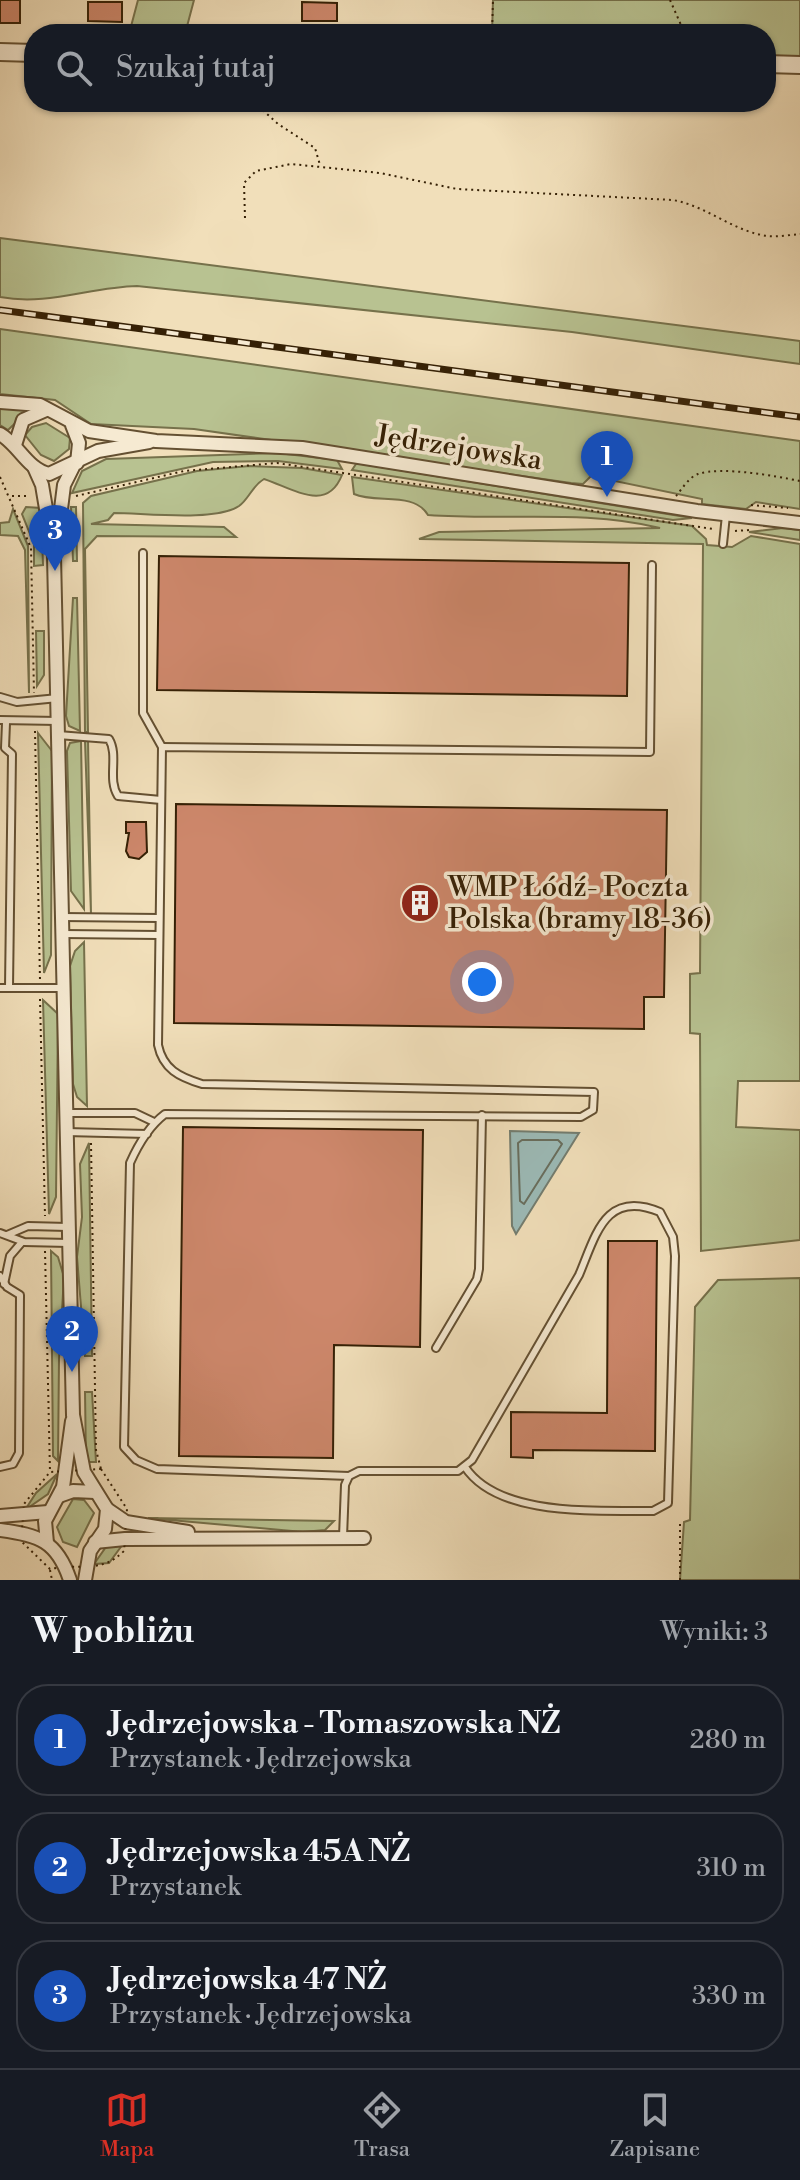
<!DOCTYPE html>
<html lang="pl">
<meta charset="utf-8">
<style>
:root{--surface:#171b24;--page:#20242c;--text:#f1f3f6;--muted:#9ea1a6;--line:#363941;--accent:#d93025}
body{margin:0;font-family:"Libre Bodoni",serif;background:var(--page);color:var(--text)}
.you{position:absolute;left:482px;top:982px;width:28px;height:28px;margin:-20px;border:6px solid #fff;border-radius:50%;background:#1a73e8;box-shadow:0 0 0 12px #1a73e833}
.badge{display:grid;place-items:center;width:52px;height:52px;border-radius:50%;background:var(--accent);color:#fff;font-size:26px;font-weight:700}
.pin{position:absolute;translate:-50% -66px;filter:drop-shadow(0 2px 4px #0008)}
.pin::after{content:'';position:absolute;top:42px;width:28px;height:24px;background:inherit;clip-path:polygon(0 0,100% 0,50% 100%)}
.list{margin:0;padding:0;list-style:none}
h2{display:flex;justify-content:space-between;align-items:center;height:104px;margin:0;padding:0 32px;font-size:34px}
h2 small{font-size:26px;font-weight:400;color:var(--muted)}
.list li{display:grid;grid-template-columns:52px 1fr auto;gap:24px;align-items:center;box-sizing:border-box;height:112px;margin:0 16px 16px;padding:0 16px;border:2px solid var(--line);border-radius:32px}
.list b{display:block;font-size:30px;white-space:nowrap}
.list p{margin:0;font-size:26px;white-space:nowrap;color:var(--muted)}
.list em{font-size:26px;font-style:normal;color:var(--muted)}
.icon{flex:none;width:44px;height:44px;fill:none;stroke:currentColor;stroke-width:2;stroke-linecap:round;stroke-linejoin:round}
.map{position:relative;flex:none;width:800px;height:1580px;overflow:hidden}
.search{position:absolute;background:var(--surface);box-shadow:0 2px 6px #0004;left:24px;right:24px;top:24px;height:88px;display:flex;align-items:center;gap:20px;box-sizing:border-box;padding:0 28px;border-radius:32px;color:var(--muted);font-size:30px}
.sheet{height:488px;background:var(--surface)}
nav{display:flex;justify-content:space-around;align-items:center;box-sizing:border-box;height:112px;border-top:2px solid var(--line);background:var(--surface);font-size:22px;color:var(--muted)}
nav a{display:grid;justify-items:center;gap:4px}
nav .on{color:var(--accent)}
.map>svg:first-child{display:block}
</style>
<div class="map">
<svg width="800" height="1580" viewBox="0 0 800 1580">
<rect width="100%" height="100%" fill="#f1dfba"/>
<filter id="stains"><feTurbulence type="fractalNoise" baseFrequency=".0025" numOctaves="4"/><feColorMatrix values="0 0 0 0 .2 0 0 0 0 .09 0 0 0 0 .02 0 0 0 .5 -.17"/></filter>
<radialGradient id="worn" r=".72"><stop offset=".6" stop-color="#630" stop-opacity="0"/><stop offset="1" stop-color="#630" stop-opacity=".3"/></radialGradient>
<!-- green -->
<g fill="#b8c291" stroke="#76714b" stroke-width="2">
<path d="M138,0H194L185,34H129Z"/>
<path d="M493,0H800V57L766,56V34H492Z"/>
<path d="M0,238L800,341V364L572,332L137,286C90,287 48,306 0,297Z"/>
<path d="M0,329L800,441V509L756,502L746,509L702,504V499L591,476L583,484L571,483L194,429L91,424L55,400L0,394Z"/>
<path d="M0,406L30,409L8,430L0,425Z"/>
<path d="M46,423L70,438L69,449L54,461L41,455L25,435L32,427Z"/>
<path d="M278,453L337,460L342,469L278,461L213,462L72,493L82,471L106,459Z"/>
<path d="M356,464H362L692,518L673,520L352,470Z"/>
<path d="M249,466L302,468L342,475C327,513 294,489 264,479C252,486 249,499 239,506C215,522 144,513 114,513L108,520L91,524L224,527L236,537L97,536L85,549L88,732H85L83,503L91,496L197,471Z"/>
<path d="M352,477L692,526L706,539L707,545L732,547L751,536L800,544V1081H738L736,1127L800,1130V1240L701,1251L700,1034L690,1033V974L700,973L703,544L419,539L439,532L660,528C584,509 505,521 428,515C414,491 376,504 354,494Z"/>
<path d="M26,507L41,508L43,565L34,566V544L22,514Z"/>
<path d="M71,507H76L77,561H73Z"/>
<path d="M13,509L28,546L29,693L25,550L18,536L0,535V523L9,522Z"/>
<path d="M783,528L800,530V540L749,532Z"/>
<path d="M73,598H77L80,731L69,726L66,716Z"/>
<path d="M36,631H44V675L37,686Z"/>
<path d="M38,733L52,751L51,955L44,973Z"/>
<path d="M88,740L91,914L85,741Z"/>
<path d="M81,741L84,909L71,891L67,751L70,743Z"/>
<path d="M84,942L87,1106L77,1097L73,1084L70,966L75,951Z"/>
<path d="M43,1000L58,1014L56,1197L49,1214Z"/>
<path d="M89,1143L92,1356H85L77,1257L82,1217L80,1164Z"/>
<path d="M51,1251L58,1257L64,1277L59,1359L58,1461L53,1456Z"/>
<path d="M800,1278V1580H680L684,1522L690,1520L695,1307L718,1280Z"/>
<path d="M85,1392H92L96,1462H86Z"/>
<path d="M57,1474L48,1494L25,1510L36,1493Z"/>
<path d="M73,1499L84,1500L94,1513L77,1547L63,1542L57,1527Z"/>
<path d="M148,1518L334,1521L325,1530L303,1532Z"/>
<path d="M123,1544L109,1563L94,1564L106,1547Z"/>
</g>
<!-- water -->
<path fill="#9cbbb8" stroke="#737d70" stroke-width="2" d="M510,1131L579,1133L516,1234L512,1226Z"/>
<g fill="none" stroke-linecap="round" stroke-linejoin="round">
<!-- shore -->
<path stroke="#686e5e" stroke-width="2" d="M522,1140H558L562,1144L524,1204L520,1201L518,1143Z"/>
</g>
<!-- building -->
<g fill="#cd876b" stroke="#352005" stroke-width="2">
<rect x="0" y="0" width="20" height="23"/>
<path d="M88,2H122V22L88,21Z"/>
<path d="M302,2L337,3V21H302Z"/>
<path d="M159,556L629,563L627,696L157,690Z"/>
<path d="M176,804L667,810L664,997H644V1029L174,1023Z"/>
<path d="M126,822H146L147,852L139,859L129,857L126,851L129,833H126Z"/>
<path d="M183,1127L423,1130L420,1347L334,1345L333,1458L179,1456Z"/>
<path d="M608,1241H657L655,1451L533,1450V1458L511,1457V1412L607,1413Z"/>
</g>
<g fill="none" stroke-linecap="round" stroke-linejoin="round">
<!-- service casing -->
<g stroke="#645032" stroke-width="10">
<g id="service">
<path d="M723,544L726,515"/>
<path d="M143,553V713L162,747"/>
<path d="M0,697L17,702L58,698"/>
<path d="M0,720L58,721"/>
<path d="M6,723L5,748L12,754L9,988"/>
<path d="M58,735L109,739C119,756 107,779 118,796L161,800"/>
<path d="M62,917L159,918"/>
<path d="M63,934L159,935"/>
<path d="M0,988H64"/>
<path d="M66,1113H135L154,1122"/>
<path d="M66,1132L147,1134"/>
<path d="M0,1233L24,1242L69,1243"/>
<path d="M7,1235L28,1226L68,1227"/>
<path d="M0,1276L7,1287L20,1295L19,1453L13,1464L0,1467"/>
<path d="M4,1284L10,1256L22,1242"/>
<path d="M436,1348L477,1279L479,1269L482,1115"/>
<path d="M349,1476L157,1469L136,1460L124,1447L130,1163C138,1145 149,1126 165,1114L581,1117L593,1110L594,1092L202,1084C179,1077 163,1069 158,1045L162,747L650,752L652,565"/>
<path d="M343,1537L345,1485L349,1476L359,1471H458L472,1460L579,1275C596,1235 605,1189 660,1212L673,1237L675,1256L668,1503L653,1511C599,1510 499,1518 465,1467"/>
</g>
</g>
<!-- minor casing -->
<g stroke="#645032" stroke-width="16">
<g id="minor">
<path d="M0,402L40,405L89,431L156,441L302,448L697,511L800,523"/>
<path d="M72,425L79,443L77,463"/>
<path d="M0,434C19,445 27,469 49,474L98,451L149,442"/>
<path d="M15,445L23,420L46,410"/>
<path d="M34,467L42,485L54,556L73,1415L84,1472L107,1509L105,1529L90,1551L85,1580"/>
<path d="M56,549L64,485L73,467"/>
<path d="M59,1496L73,1491L95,1492"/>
<path d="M107,1509L126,1522L188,1532"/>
<path d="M0,1516L48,1512"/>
<path d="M0,1530C39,1535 57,1541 70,1580"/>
<path d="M95,1542L125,1539L364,1538"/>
<path d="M47,1543L45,1521L63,1487L72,1421"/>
</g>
</g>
<!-- tertiary casing -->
<g stroke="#645032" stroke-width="20">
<g id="tertiary">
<path d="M0,52L34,53"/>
<path d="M766,64L800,65"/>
</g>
</g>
<!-- path -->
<g stroke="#352005" stroke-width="2" stroke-dasharray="2 4" stroke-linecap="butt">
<path d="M670,0L685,34"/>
<path d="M492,34L493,0"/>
<path d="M254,102L278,124L315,148L320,165"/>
<path d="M245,218L244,183L256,171L291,164L380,173L457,189L673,200C707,206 734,232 768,236C778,237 790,235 800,234"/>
<path d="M0,477L31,548L34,693"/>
<path d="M12,496H30"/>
<path d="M76,496L184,471L277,463L713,529"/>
<path d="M676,496C682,489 689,477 698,474C722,466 775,476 800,481"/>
<path d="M751,505L788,508"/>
<path d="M735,531L749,530"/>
<path d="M35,731L40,980"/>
<path d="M40,999L45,1216"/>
<path d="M91,1143L96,1450L101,1469"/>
<path d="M45,1251L50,1472"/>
<path d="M101,1469L127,1509L124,1551C101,1574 80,1563 50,1569L21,1541L24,1504L50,1472Z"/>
<path d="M50,1570L52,1580"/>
<path d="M680,1580V1522"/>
</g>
<!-- service -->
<use href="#service" stroke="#f6ead2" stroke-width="6"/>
<!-- minor -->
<use href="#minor" stroke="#f6ead2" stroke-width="12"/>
<!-- tertiary -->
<use href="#tertiary" stroke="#f6ead2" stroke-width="16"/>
<!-- rail casing -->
<g stroke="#352005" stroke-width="7">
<path id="rail" d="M0,310L800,417"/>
</g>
<!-- rail -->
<use href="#rail" stroke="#f6ead2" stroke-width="4" stroke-dasharray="12" stroke-linecap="butt"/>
</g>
<!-- icons -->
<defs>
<g id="building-disc" transform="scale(2)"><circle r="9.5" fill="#8f2418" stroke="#f6ead2"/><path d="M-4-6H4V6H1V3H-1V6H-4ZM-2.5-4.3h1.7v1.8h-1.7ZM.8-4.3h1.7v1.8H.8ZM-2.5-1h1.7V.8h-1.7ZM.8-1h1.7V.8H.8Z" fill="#fff"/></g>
</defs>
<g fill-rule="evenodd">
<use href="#building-disc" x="420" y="903"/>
</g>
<g text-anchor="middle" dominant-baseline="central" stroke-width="7" stroke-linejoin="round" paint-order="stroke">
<!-- street labels -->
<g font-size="28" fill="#352005" stroke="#f6ead2">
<text transform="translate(459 448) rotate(9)">Jędrzejowska</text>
</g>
<!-- poi labels -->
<g font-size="28" fill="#352005" stroke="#f6ead2" text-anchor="start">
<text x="448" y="887">WMP Łódź- Poczta<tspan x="448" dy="32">Polska (bramy 18-36)</tspan></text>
</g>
</g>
<rect width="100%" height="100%" filter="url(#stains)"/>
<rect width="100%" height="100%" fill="url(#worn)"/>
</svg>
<div class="you"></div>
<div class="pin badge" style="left:607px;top:497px;background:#1a4fb4">1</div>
<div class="pin badge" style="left:72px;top:1372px;background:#1a4fb4">2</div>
<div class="pin badge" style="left:55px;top:571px;background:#1a4fb4">3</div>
<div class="search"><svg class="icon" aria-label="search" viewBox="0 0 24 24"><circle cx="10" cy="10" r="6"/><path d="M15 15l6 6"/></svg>Szukaj tutaj</div>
</div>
<section class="sheet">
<h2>W pobliżu<small>Wyniki: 3</small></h2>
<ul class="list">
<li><span class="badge" style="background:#1a4fb4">1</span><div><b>Jędrzejowska - Tomaszowska NŻ</b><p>Przystanek · Jędrzejowska</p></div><em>280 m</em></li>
<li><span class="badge" style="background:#1a4fb4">2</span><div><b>Jędrzejowska 45A NŻ</b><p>Przystanek</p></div><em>310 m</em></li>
<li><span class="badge" style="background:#1a4fb4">3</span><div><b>Jędrzejowska 47 NŻ</b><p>Przystanek · Jędrzejowska</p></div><em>330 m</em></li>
</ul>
</section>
<nav>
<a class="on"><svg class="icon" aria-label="map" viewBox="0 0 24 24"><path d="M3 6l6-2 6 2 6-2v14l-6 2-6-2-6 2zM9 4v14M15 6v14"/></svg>Mapa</a>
<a><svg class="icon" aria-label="directions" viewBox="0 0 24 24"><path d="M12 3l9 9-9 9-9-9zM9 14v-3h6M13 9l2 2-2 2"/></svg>Trasa</a>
<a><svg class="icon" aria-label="saved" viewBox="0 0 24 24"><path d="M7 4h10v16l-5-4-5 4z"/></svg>Zapisane</a>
</nav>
